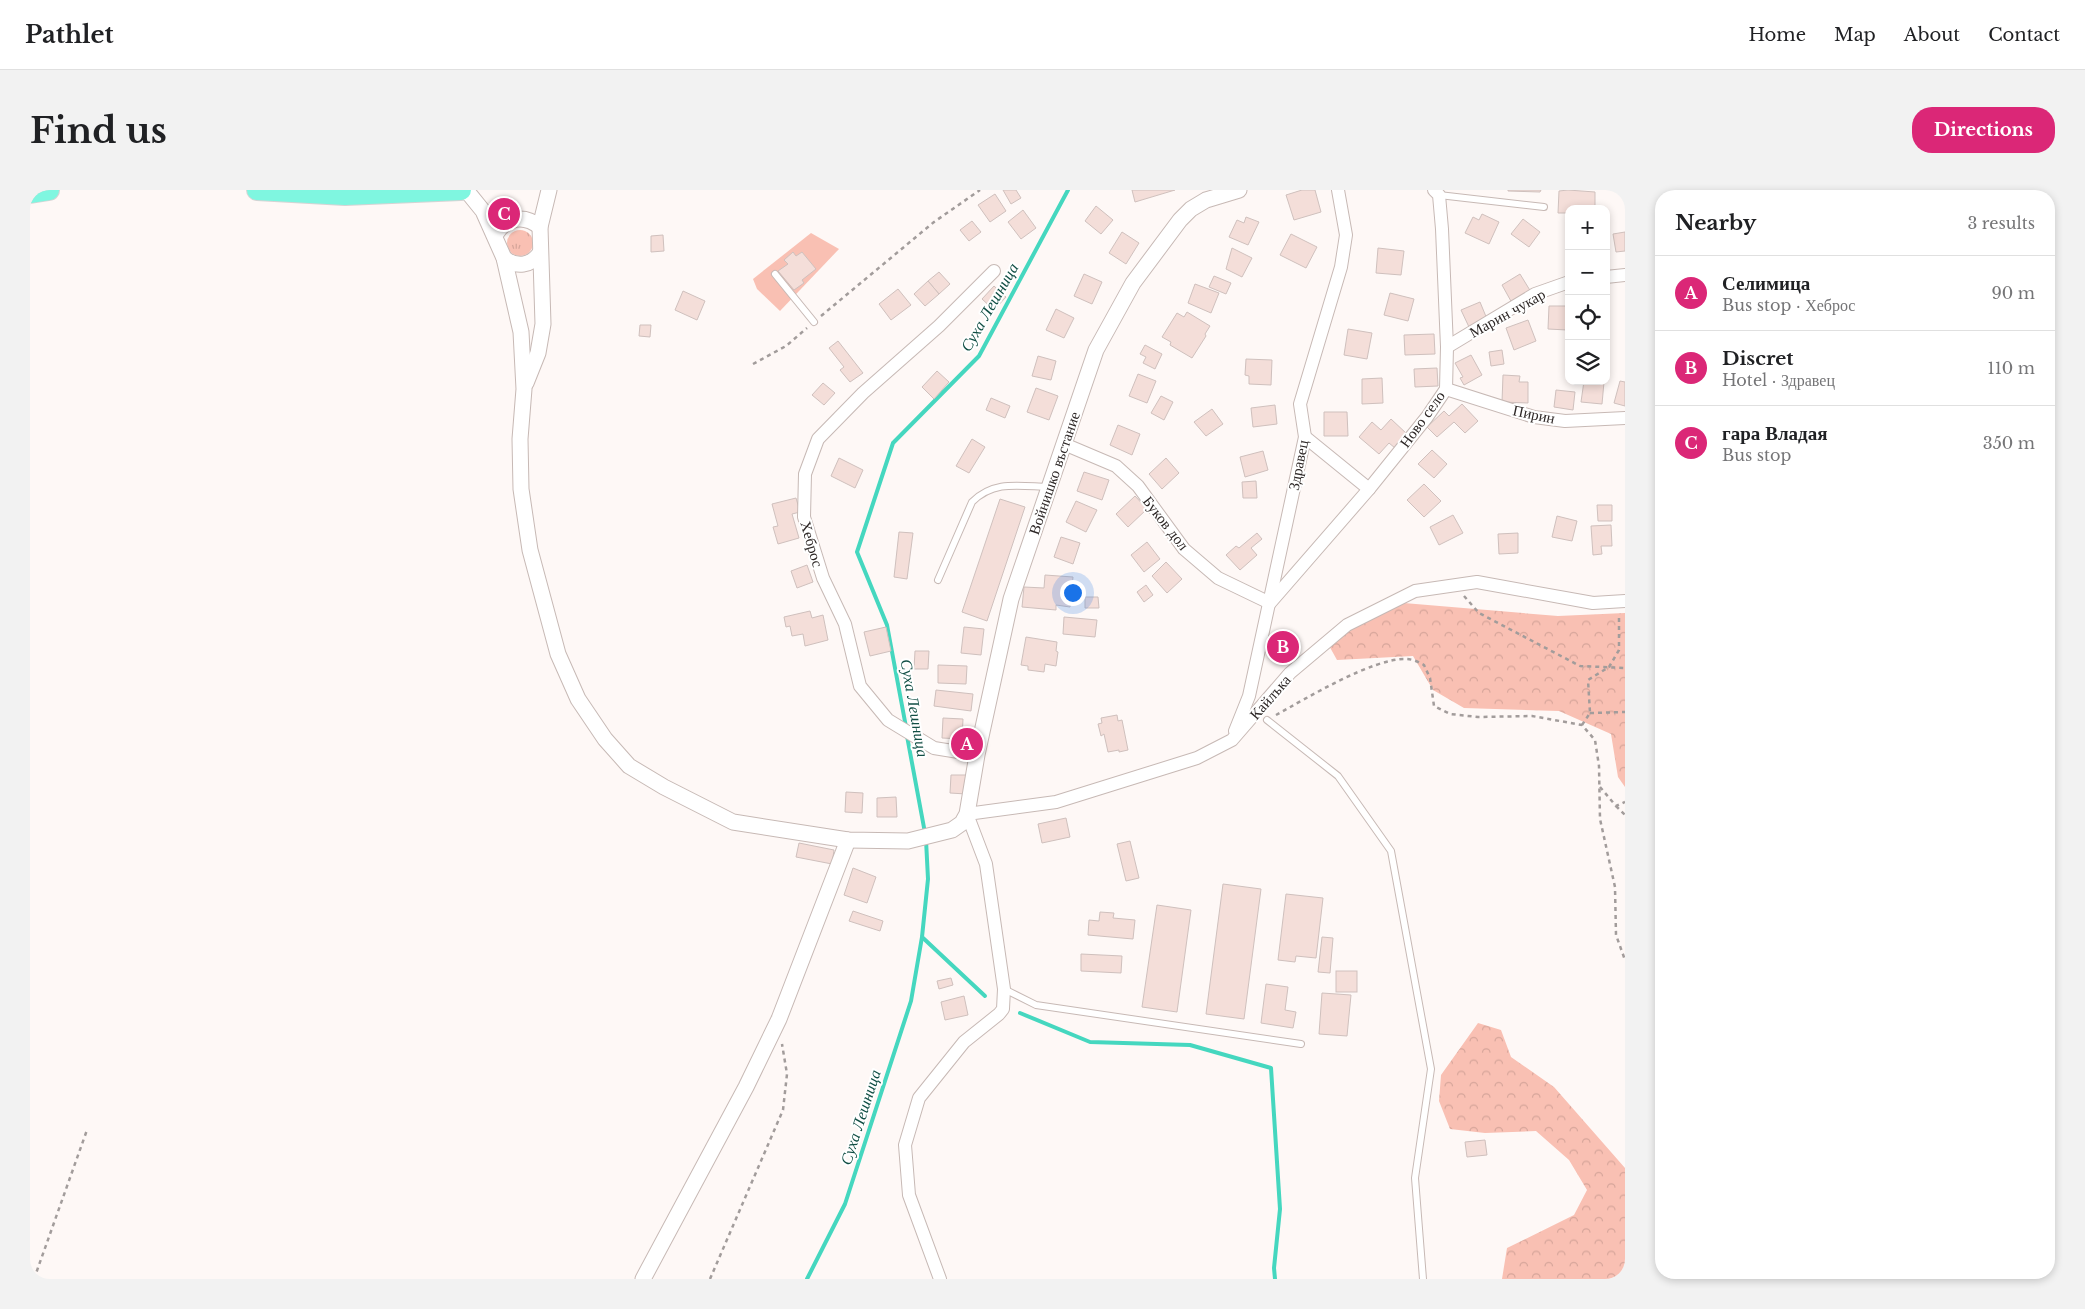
<!DOCTYPE html>
<meta charset="utf-8">
<style>
:root{--surface:#fff;--page:#f2f2f2;--text:#202124;--muted:#757577;--line:#e0e0e0;--accent:#db2777}
body{margin:0;font-family:"Libre Baskerville",serif;background:var(--page);color:var(--text)}
.controls{position:absolute;right:15px;top:15px;display:grid;overflow:hidden;border-radius:10px;box-shadow:0 2px 8px #0003}
.controls button{width:45px;height:45px;display:grid;place-items:center;padding:0;border:0;border-bottom:1px solid var(--line);background:var(--surface);color:var(--text);font:25px sans-serif}
.you{position:absolute;left:1042px;top:402px;width:18px;height:18px;margin:-12px;border:4px solid #fff;border-radius:50%;background:#1a73e8;box-shadow:0 0 0 8px #1a73e833}
.badge{display:grid;place-items:center;width:32px;height:32px;border-radius:50%;background:var(--accent);color:#fff;font-size:16px;font-weight:700}
.pin{position:absolute;translate:-50% -50%;border:2px solid #fff;box-shadow:0 1px 5px #0006}
.list{margin:0;padding:0;list-style:none}
h2{display:flex;justify-content:space-between;align-items:center;height:65px;margin:0;padding:0 20px;font-size:21px}
h2 small{font-size:16px;font-weight:400;color:var(--muted)}
.list li{display:grid;grid-template-columns:32px 1fr auto;gap:15px;align-items:center;box-sizing:border-box;height:75px;padding:0 20px;border-top:1px solid var(--line)}
.list b{display:block;font-size:19px;white-space:nowrap}
.list p{margin:0;font-size:16px;white-space:nowrap;color:var(--muted)}
.list em{font-size:16px;font-style:normal;color:var(--muted)}
.icon{flex:none;width:28px;height:28px;fill:none;stroke:currentColor;stroke-width:2;stroke-linecap:round;stroke-linejoin:round}
.map{position:relative;flex:none;width:1595px;height:1089px;overflow:hidden;border-radius:20px}
header{display:flex;align-items:center;gap:30px;box-sizing:border-box;height:70px;padding:0 25px;background:var(--surface);border-bottom:1px solid var(--line)}
header strong{font-size:24px}
nav{display:flex;gap:28px;margin-inline-start:auto;font-size:18px}
.intro{display:flex;align-items:center;justify-content:space-between;box-sizing:border-box;height:120px;padding:0 30px}
h1{margin:0;font-size:35px}
.button{padding:12px 22px;border-radius:20px;background:var(--accent);color:#fff;font-size:18px;font-weight:700}
main{display:flex;gap:30px;padding:0 30px}
aside{flex:1;background:var(--surface);border-radius:20px;box-shadow:0 2px 8px #0003}
.map>svg:first-child{display:block}
</style>
<header>
<strong>Pathlet</strong>
<nav><a>Home</a><a>Map</a><a>About</a><a>Contact</a></nav>
</header>
<div class="intro"><h1>Find us</h1><a class="button">Directions</a></div>
<main>
<div class="map">
<svg width="1595" height="1089" viewBox="0 0 1595 1089">
<defs>
<pattern id="grass-tufts" width="24" height="20" patternUnits="userSpaceOnUse" patternTransform="scale(1.25)"><rect width="24" height="20" fill="#f9c0b3"/><path d="M3 7l-1-3M5 7V3M7 7l1-3M15 17l-1-3M17 17v-4M19 17l1-3" fill="none" stroke="#d6a59a"/></pattern>
<pattern id="forest-crowns" width="20" height="18" patternUnits="userSpaceOnUse" patternTransform="scale(1.25)"><rect width="20" height="18" fill="#f9c0b3"/><path d="M2 6a3 3 0 1 1 6 0M12 15a3 3 0 1 1 6 0" fill="none" stroke="#d6a59a"/></pattern>
</defs>
<rect width="100%" height="100%" fill="#fef8f6"/>
<!-- grass -->
<circle fill="url(#grass-tufts)" cx="490" cy="53" r="13"/>
<!-- forest -->
<g fill="url(#forest-crowns)">
<path d="M1362,412L1528,426L1595,423V597L1588,587L1581,544L1529,521L1434,518L1403,500L1383,466L1307,470L1297,452Z"/>
<path d="M1448,833L1471,840L1481,867L1524,897L1595,978V1089H1472L1477,1058L1544,1025L1557,1000L1539,970L1506,941L1455,943L1420,939L1409,911L1411,885Z"/>
</g>
<!-- garden -->
<path fill="#f9c0b3" d="M781,43L809,59L750,121L727,99L723,89Z"/>
<g fill="none" stroke-linecap="round" stroke-linejoin="round">
<!-- stream -->
<g stroke="#45d7bf" stroke-width="4">
<path d="M876,537L857,435L827,362L863,253L949,166L1038,0"/>
<path d="M877,546L895,643"/>
<path d="M892,747L955,806"/>
<path d="M990,823L1060,852L1160,855L1241,878L1250,1019L1244,1078L1245,1089"/>
<path d="M777,1089L815,1014L881,811L892,747L898,689L896,650"/>
</g>
</g>
<!-- building -->
<g fill="#f4ded9" stroke="#cfc0bd">
<path d="M973,0H986L991,8L981,14Z"/>
<path d="M1102,0H1145L1105,12Z"/>
<path d="M1272,0H1285L1291,22L1264,30L1256,5Z"/>
<path d="M1478,0H1511L1510,2L1478,1Z"/>
<path d="M1538,0L1565,2V19H1539V23H1528L1529,1Z"/>
<path d="M965,4L976,21L960,32L948,15Z"/>
<path d="M1066,16L1083,30L1071,44L1055,31Z"/>
<path d="M993,20L1006,38L991,49L978,32Z"/>
<path d="M1452,24L1469,32L1459,54L1435,43L1443,27L1449,30Z"/>
<path d="M1216,27L1229,32L1218,55L1199,47L1207,30L1214,33Z"/>
<path d="M1493,29L1510,42L1499,57L1481,44Z"/>
<path d="M942,31L951,42L939,51L930,40Z"/>
<path d="M1092,42L1109,53L1096,74L1079,63Z"/>
<path d="M1595,42V61L1586,62L1583,44Z"/>
<path d="M1261,44L1287,57L1276,78L1250,65Z"/>
<path d="M633,45L634,61L621,62V46Z"/>
<path d="M1202,58L1222,68L1212,87L1196,79Z"/>
<path d="M1348,58L1374,61L1371,85L1346,83Z"/>
<path d="M763,62L766,66L772,62L786,79L772,90L774,93L764,100L748,81L758,74L754,70Z"/>
<path d="M909,82L920,94L909,104L898,91Z"/>
<path d="M1054,84L1072,92L1062,114L1044,106Z"/>
<path d="M1490,84L1501,102L1482,113L1472,95Z"/>
<path d="M1184,86L1201,93L1196,104L1179,97Z"/>
<path d="M898,91L909,104L895,116L884,104Z"/>
<path d="M1165,94L1189,103L1181,123L1158,113Z"/>
<path d="M964,96L976,107L964,120L952,109Z"/>
<path d="M868,99L881,115L861,130L849,114Z"/>
<path d="M653,101L675,111L667,130L645,120Z"/>
<path d="M1360,103L1384,109L1378,131L1354,125Z"/>
<path d="M1450,112L1457,129L1439,137L1431,120Z"/>
<path d="M1519,116H1538L1537,140L1518,139Z"/>
<path d="M1026,119L1044,128L1034,148L1016,140Z"/>
<path d="M1157,122L1180,136L1175,144L1176,146L1162,168L1140,155L1141,152L1132,147L1147,123L1154,127Z"/>
<path d="M1498,130L1506,151L1484,160L1476,138Z"/>
<path d="M610,135H621L620,147L609,146Z"/>
<path d="M1318,139L1342,143L1337,169L1314,165Z"/>
<path d="M1404,144L1405,164L1375,165L1374,145Z"/>
<path d="M808,151L833,183L820,192L810,180L814,177L799,158Z"/>
<path d="M1115,155L1132,164L1125,179L1113,173L1116,167L1110,164Z"/>
<path d="M1472,160L1474,174L1461,176L1459,162Z"/>
<path d="M1441,165L1452,185L1434,195L1430,188L1433,187L1425,173Z"/>
<path d="M1008,166L1026,171L1021,190L1002,186Z"/>
<path d="M1216,169L1242,170L1241,195L1219,194V186L1215,185Z"/>
<path d="M1407,178L1408,196L1385,197L1384,179Z"/>
<path d="M907,181L919,192L904,209L892,197Z"/>
<path d="M1108,184L1126,191L1117,213L1099,206Z"/>
<path d="M1473,185L1490,186L1489,192H1498V213L1472,212Z"/>
<path d="M1352,188L1353,213L1332,214V189Z"/>
<path d="M1554,191L1574,192L1572,214L1551,212Z"/>
<path d="M1590,191L1595,192V216L1584,213Z"/>
<path d="M793,193L805,203L794,215L782,205Z"/>
<path d="M1006,198L1028,206L1019,230L997,222Z"/>
<path d="M1526,200L1545,202L1543,220L1524,217Z"/>
<path d="M1131,206L1143,212L1134,230L1121,223Z"/>
<path d="M961,208L980,216L975,228L956,220Z"/>
<path d="M1432,214L1448,231L1435,243L1424,232L1407,247L1397,237L1414,221L1419,226Z"/>
<path d="M1245,215L1247,234L1223,237L1221,218Z"/>
<path d="M1182,219L1193,234L1176,246L1164,232Z"/>
<path d="M1294,222H1317L1318,246H1294Z"/>
<path d="M1361,229L1377,244L1365,258L1359,253L1349,264L1329,247L1342,232L1351,240Z"/>
<path d="M1088,235L1110,244L1102,265L1080,255Z"/>
<path d="M942,249L955,257L939,283L926,276Z"/>
<path d="M1402,260L1417,274L1404,288L1388,274Z"/>
<path d="M1233,261L1238,280L1215,287L1210,267Z"/>
<path d="M809,268L833,280L825,298L801,286Z"/>
<path d="M1136,268L1149,283L1132,299L1119,284Z"/>
<path d="M1054,282L1079,290L1072,310L1047,301Z"/>
<path d="M1226,291L1227,308H1213L1212,292Z"/>
<path d="M1394,294L1411,311L1394,327L1377,310Z"/>
<path d="M1105,306L1117,319L1098,337L1086,324Z"/>
<path d="M766,308L770,322L762,324L769,348L748,354L743,337L748,336L742,314Z"/>
<path d="M970,309L995,317L957,431L932,422Z"/>
<path d="M1046,311L1067,320L1056,342L1036,332Z"/>
<path d="M1567,315H1582V331H1568Z"/>
<path d="M1423,325L1433,343L1409,355L1400,337Z"/>
<path d="M1527,326L1547,331L1542,351L1522,347Z"/>
<path d="M1581,335L1582,356H1571L1572,364L1563,365L1561,336Z"/>
<path d="M869,342L883,343L877,389L864,387Z"/>
<path d="M1227,343L1232,349L1221,358L1227,365L1210,380L1196,365L1206,356L1209,358Z"/>
<path d="M1488,343V363L1469,364L1468,344Z"/>
<path d="M1031,347L1050,353L1043,374L1024,367Z"/>
<path d="M1117,352L1130,369L1114,382L1101,365Z"/>
<path d="M1136,372L1152,389L1137,403L1122,386Z"/>
<path d="M777,375L783,392L767,398L761,381Z"/>
<path d="M1015,385L1043,387L1040,417L1026,415V420L992,417L994,397L1014,398Z"/>
<path d="M1116,395L1123,405L1114,412L1107,402Z"/>
<path d="M1055,407H1068L1069,418H1055Z"/>
<path d="M780,421L782,428L793,425L798,450L775,456L773,444L762,446L760,436L756,437L754,427Z"/>
<path d="M1034,427L1067,430L1065,447L1033,444Z"/>
<path d="M856,437L861,461L840,466L834,442Z"/>
<path d="M934,437L954,439L951,465L931,463Z"/>
<path d="M996,447L1027,452L1026,461L1028,462L1026,476L1015,474L1014,482L998,480V476L991,475Z"/>
<path d="M885,461H899L898,479H884Z"/>
<path d="M908,475L937,476L936,494L908,493Z"/>
<path d="M906,500L943,504L941,521L904,516Z"/>
<path d="M1087,525L1088,531L1092,530L1098,560L1089,562V560L1078,562L1074,544L1071,546L1068,534L1072,533L1071,528Z"/>
<path d="M913,528L933,529L932,549L912,548Z"/>
<path d="M921,585H937L936,604L920,603Z"/>
<path d="M816,602L833,603L832,623L815,622Z"/>
<path d="M866,607L867,627H847V608Z"/>
<path d="M1036,628L1040,647L1012,653L1008,634Z"/>
<path d="M1100,651L1109,688L1096,691L1087,654Z"/>
<path d="M769,653L804,660L802,674L766,667Z"/>
<path d="M823,678L846,687L837,713L814,705Z"/>
<path d="M1193,694L1231,699L1214,829L1176,824Z"/>
<path d="M1256,704L1293,708L1286,768L1266,766L1265,772L1248,770Z"/>
<path d="M1127,715L1161,720L1147,822L1112,817Z"/>
<path d="M823,721L853,731L850,741L819,731Z"/>
<path d="M1070,722L1084,723L1083,728L1105,730L1103,749L1058,745L1059,730L1069,731Z"/>
<path d="M1292,747L1303,748L1300,783L1288,782Z"/>
<path d="M1051,764L1092,766L1091,783L1051,781Z"/>
<rect x="1306" y="781" width="21" height="21"/>
<path d="M921,788L923,795L909,799L907,791Z"/>
<path d="M1236,794L1258,797L1255,820L1266,822L1263,838L1231,833Z"/>
<path d="M1292,803L1321,805L1317,846L1289,844Z"/>
<path d="M934,806L938,825L915,830L911,812Z"/>
<path d="M1455,950L1457,965L1437,967L1435,952Z"/>
</g>
<g fill="none" stroke-linecap="round" stroke-linejoin="round">
<!-- service casing -->
<g stroke="#c7b9b5" stroke-width="8">
<g id="service">
<path d="M1409,5L1514,17"/>
<path d="M745,84L784,132"/>
<path d="M908,390L942,312C964,290 989,296 1018,297"/>
<path d="M1237,530L1308,586L1361,661L1401,879L1385,988L1393,1089"/>
<path d="M974,799L1006,815L1271,854"/>
</g>
</g>
<!-- minor casing -->
<g stroke="#c7b9b5" stroke-width="14">
<g id="minor">
<path d="M1576,87L1595,85"/>
<path d="M1417,157L1505,104L1539,92"/>
<path d="M1416,199L1504,227L1535,231L1595,228"/>
<path d="M1275,247L1339,299"/>
<path d="M1034,254L1086,276L1108,296L1154,359L1188,388L1240,413L1339,299L1397,227L1416,199L1417,157L1412,39L1409,5L1404,0"/>
<path d="M1205,541L1219,506L1275,247L1270,214L1311,77L1316,45L1308,0"/>
<path d="M947,565L904,558L858,530L830,496L815,434L793,388L774,327L775,284L788,249L833,203L909,136L964,81"/>
<path d="M910,1089L879,1005L875,955L889,908L934,852L969,824L973,819L974,799L956,674L937,624L1026,612L1167,568L1202,550L1260,483L1317,435L1385,401L1447,392L1563,413L1595,411"/>
</g>
</g>
<!-- tertiary casing -->
<g stroke="#c7b9b5" stroke-width="17">
<g id="tertiary">
<path d="M436,0L453,21L474,68L491,142L494,199L490,249L491,299L500,360L528,464L548,509L575,549L599,576L634,597L703,632L818,650L878,651L922,640L932,633L937,624L947,565L981,409L1066,160L1103,93L1150,30L1161,19L1176,10L1209,0"/>
<path d="M465,45C476,27 494,24 510,37"/>
<path d="M474,68C486,78 501,76 510,63"/>
<path d="M496,193L508,163L513,134L510,37L519,0"/>
<path d="M613,1089L716,897L749,829L818,650"/>
</g>
</g>
<!-- trunk casing -->
<g stroke="#d5d4d4" stroke-width="22">
<g id="trunk">
<path d="M227,0L315,5L431,0"/>
<path d="M0,3L19,0"/>
</g>
</g>
<!-- path -->
<g stroke="#a29c9b" stroke-width="2.5" stroke-dasharray="4 4" stroke-linecap="butt">
<path d="M791,126L904,32L950,0"/>
<path d="M723,174L756,156L777,138"/>
<path d="M1434,406L1449,423L1550,476L1595,478"/>
<path d="M1560,523L1595,522"/>
<path d="M1246,525C1277,508 1343,468 1376,469C1382,469 1389,472 1394,475L1400,488L1404,516L1420,524L1448,527L1502,526L1552,535L1565,550L1569,576L1570,629L1585,697L1586,745L1595,770"/>
<path d="M1552,535L1560,523L1558,490L1579,477L1589,460V424"/>
<path d="M1570,597L1586,616L1595,612"/>
<path d="M1586,616L1595,625"/>
<path d="M4,1089L57,940"/>
<path d="M680,1089L753,920L757,884L752,854"/>
</g>
<!-- service -->
<use href="#service" stroke="#fff" stroke-width="6"/>
<!-- minor -->
<use href="#minor" stroke="#fff" stroke-width="12"/>
<!-- tertiary -->
<use href="#tertiary" stroke="#fff" stroke-width="15"/>
<!-- trunk -->
<use href="#trunk" stroke="#7ff6e0" stroke-width="20"/>
</g>
<g text-anchor="middle" dominant-baseline="central" stroke-width="4" stroke-linejoin="round" paint-order="stroke">
<!-- street labels -->
<g font-size="15" fill="#2d2726" stroke="#fff">
<text transform="translate(1477 123) rotate(-29)">Марин чукар</text>
<text transform="translate(1504 224) rotate(12)">Пирин</text>
<text transform="translate(1392 229) rotate(-54)">Ново село</text>
<text transform="translate(1268 275) rotate(-79)">Здравец</text>
<text transform="translate(1024 283) rotate(-71)">Войнишко въстание</text>
<text transform="translate(1136 333) rotate(52)">Буков дол</text>
<text transform="translate(782 354) rotate(74)">Хеброс</text>
<text transform="translate(1240 507) rotate(-49)">Кайлъка</text>
</g>
<!-- water labels -->
<g font-size="16" font-style="italic" fill="#104e44" stroke="#fff">
<text transform="translate(959 117) rotate(-60)">Суха Лешница</text>
<text transform="translate(885 518) rotate(80)">Суха Лешница</text>
<text transform="translate(830 927) rotate(-72)">Суха Лешница</text>
</g>
</g>
</svg>
<div class="controls">
<button>+</button>
<button>−</button>
<button><svg class="icon" aria-label="locate" viewBox="0 0 24 24"><circle cx="12" cy="12" r="6"/><path d="M12 2v4M12 18v4M2 12h4M18 12h4"/></svg></button>
<button><svg class="icon" aria-label="layers" viewBox="0 0 24 24"><path d="M12 4l9 5-9 5-9-5zM3 14l9 5 9-5"/></svg></button>
</div>
<div class="you"></div>
<div class="pin badge" style="left:937px;top:554px">A</div>
<div class="pin badge" style="left:1253px;top:457px">B</div>
<div class="pin badge" style="left:474px;top:24px">C</div>
</div>
<aside>
<h2>Nearby<small>3 results</small></h2>
<ul class="list">
<li><span class="badge">A</span><div><b>Селимица</b><p>Bus stop · Хеброс</p></div><em>90 m</em></li>
<li><span class="badge">B</span><div><b>Discret</b><p>Hotel · Здравец</p></div><em>110 m</em></li>
<li><span class="badge">C</span><div><b>гара Владая</b><p>Bus stop</p></div><em>350 m</em></li>
</ul>
</aside>
</main>
